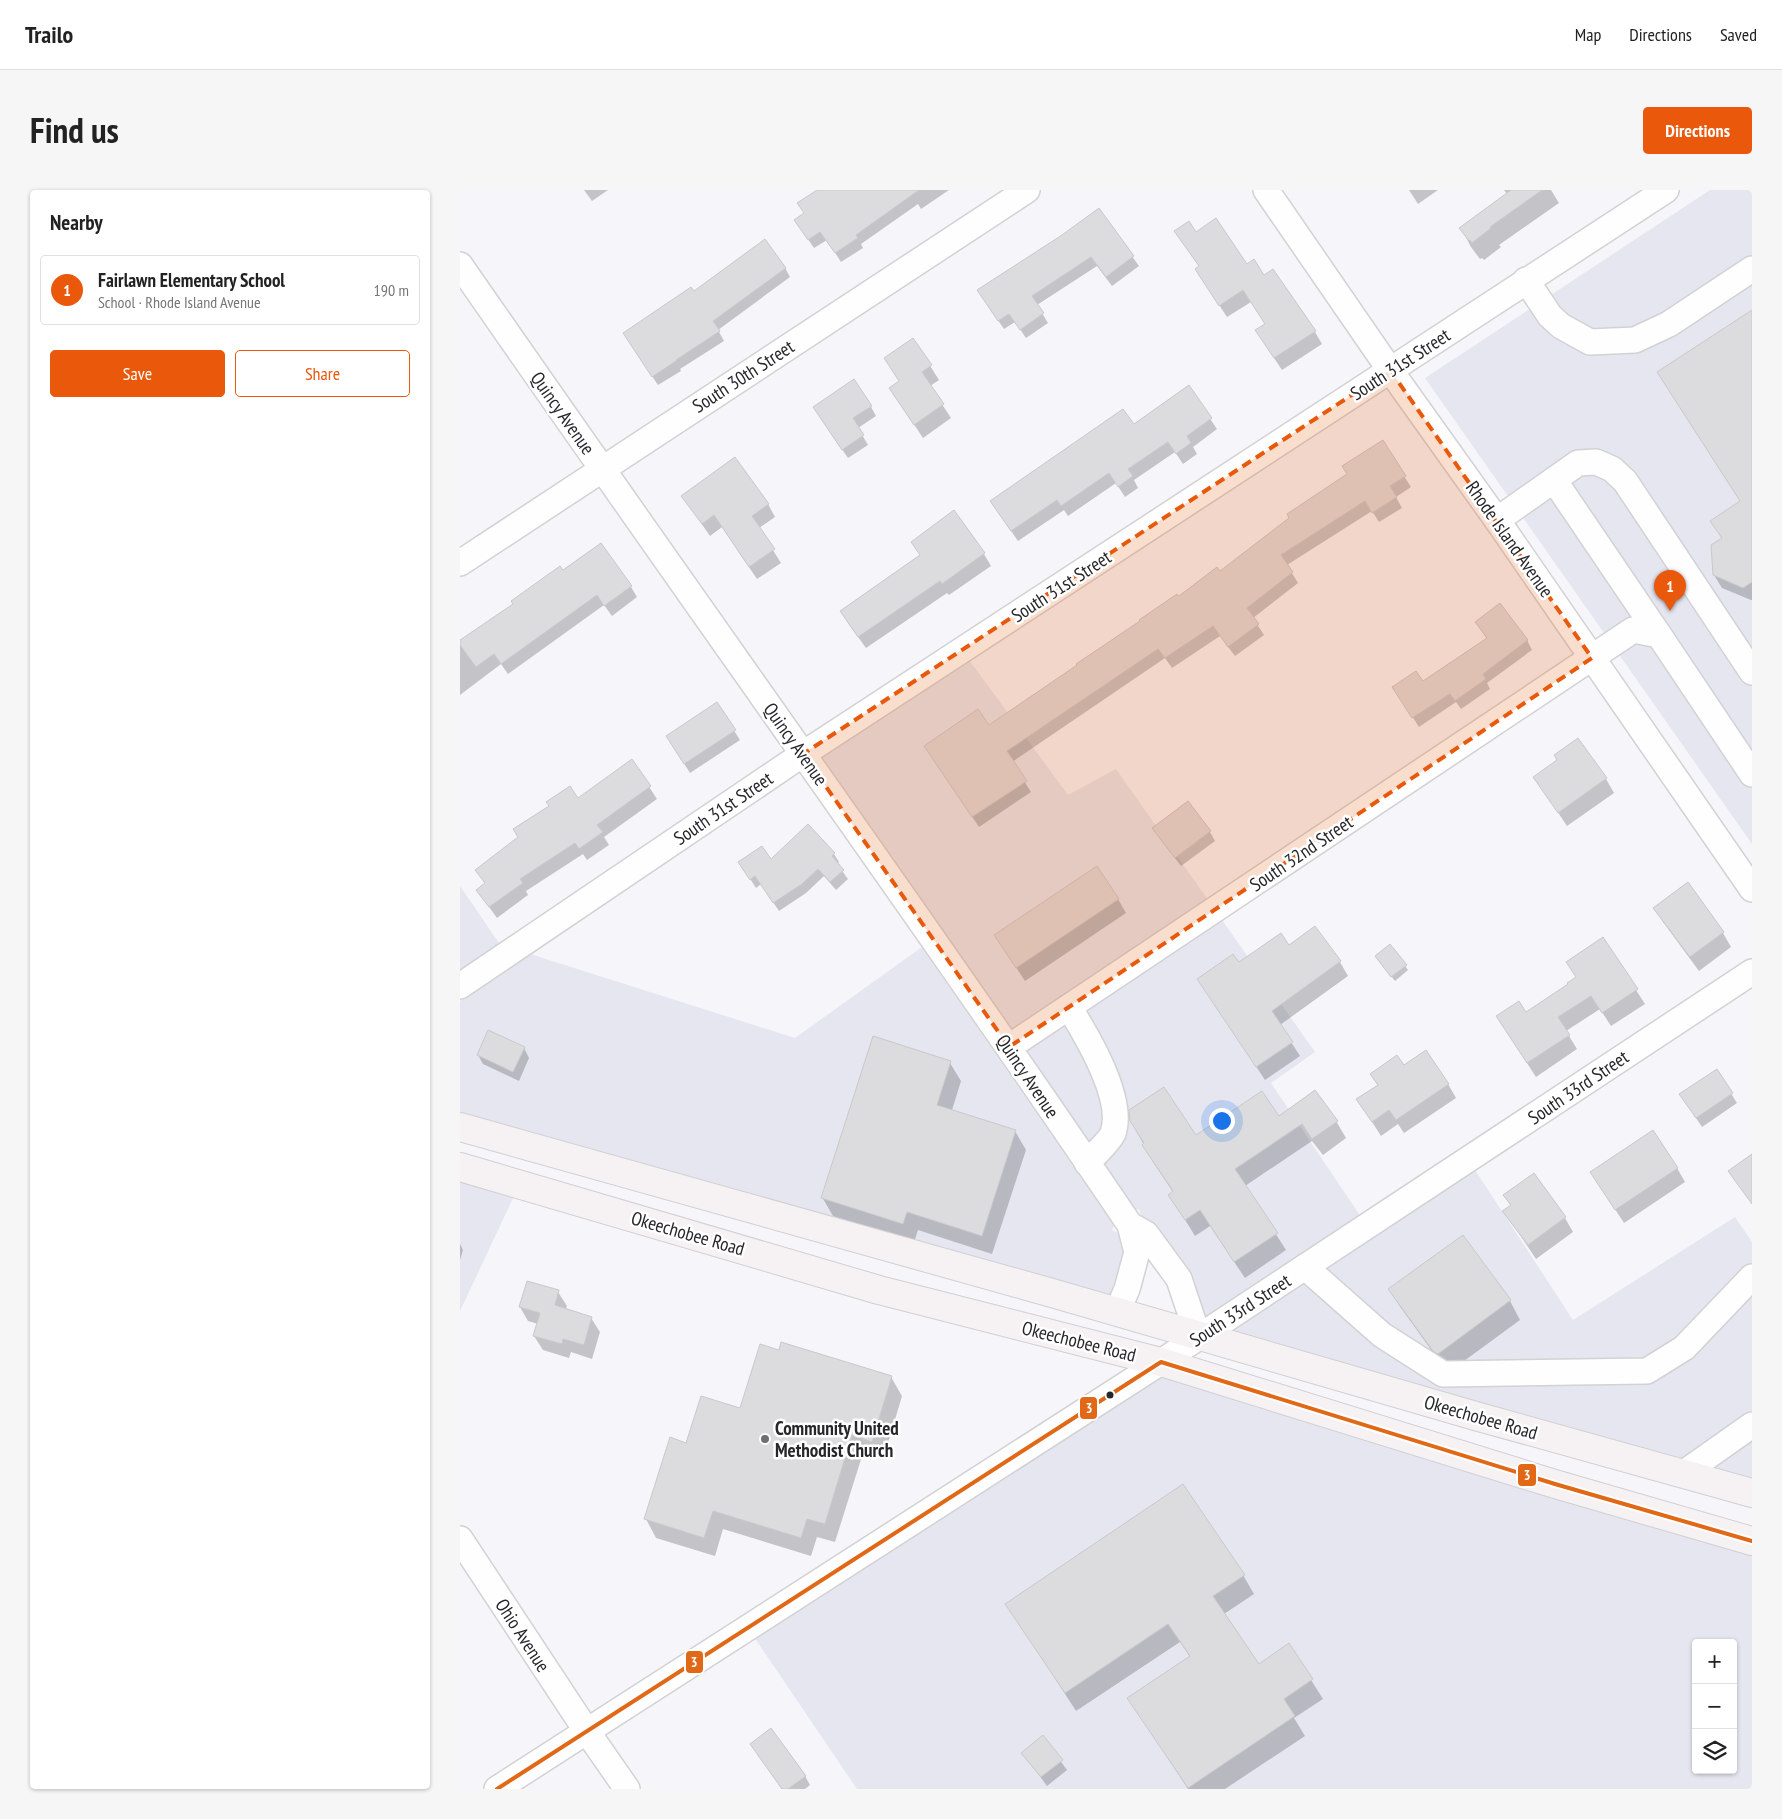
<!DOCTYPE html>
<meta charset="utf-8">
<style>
:root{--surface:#fff;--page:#f6f6f6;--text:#222;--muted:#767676;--line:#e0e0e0;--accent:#ea580c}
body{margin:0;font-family:"PT Sans Narrow",sans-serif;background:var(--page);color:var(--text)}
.controls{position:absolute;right:15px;bottom:15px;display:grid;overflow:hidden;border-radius:5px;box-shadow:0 1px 4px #0004}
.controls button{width:45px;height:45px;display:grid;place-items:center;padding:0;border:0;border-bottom:1px solid var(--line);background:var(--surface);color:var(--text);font:25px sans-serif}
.you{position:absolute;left:761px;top:930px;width:18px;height:18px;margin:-12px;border:4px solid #fff;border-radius:50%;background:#1a73e8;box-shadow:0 0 0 8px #1a73e833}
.badge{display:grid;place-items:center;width:32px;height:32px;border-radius:50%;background:var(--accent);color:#fff;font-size:16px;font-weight:700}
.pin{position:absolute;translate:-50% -41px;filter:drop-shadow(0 1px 2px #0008)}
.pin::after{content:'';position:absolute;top:26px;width:18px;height:15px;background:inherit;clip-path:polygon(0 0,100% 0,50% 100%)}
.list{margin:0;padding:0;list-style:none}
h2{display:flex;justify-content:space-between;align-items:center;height:65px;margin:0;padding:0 20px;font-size:21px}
h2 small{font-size:16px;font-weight:400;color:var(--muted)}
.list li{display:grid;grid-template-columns:32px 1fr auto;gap:15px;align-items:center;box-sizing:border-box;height:70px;margin:0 10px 10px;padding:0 10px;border:1px solid var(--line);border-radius:5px}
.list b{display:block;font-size:19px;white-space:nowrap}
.list p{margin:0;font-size:16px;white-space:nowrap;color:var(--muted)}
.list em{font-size:16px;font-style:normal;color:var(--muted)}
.actions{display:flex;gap:10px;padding:15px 20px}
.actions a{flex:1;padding:11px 0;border:1px solid var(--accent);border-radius:5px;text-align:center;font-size:18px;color:var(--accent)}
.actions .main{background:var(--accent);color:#fff}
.icon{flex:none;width:28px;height:28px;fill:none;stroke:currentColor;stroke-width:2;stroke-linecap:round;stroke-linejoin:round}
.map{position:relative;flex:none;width:1292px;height:1599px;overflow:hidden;border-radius:5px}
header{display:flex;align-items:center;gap:30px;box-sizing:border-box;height:70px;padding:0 25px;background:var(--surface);border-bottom:1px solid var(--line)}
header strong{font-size:24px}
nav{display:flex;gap:28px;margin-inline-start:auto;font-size:18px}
.intro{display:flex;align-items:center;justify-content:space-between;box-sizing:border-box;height:120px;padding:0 30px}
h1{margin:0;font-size:35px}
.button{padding:12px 22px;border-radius:5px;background:var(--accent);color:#fff;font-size:18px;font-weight:700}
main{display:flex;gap:30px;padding:0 30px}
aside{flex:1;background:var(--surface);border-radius:5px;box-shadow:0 1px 4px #0004}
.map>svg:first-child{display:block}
</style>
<header>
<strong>Trailo</strong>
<nav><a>Map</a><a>Directions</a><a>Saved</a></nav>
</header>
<div class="intro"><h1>Find us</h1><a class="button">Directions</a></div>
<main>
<aside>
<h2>Nearby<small></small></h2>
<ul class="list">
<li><span class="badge">1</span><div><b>Fairlawn Elementary School</b><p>School · Rhode Island Avenue</p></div><em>190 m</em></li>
</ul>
<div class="actions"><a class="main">Save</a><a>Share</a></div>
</aside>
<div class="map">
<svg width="1292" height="1599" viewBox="0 0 1292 1599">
<rect width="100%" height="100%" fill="#f5f5fa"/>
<!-- built -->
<g fill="#e5e6f0" fill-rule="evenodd">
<path d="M1250,0H1292V654L965,188Z"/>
<path d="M509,470L608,605L656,579L748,710L553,840L362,567Z"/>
<path d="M0,696L39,753L41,754L0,782Z"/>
<path d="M762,730L855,862L811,893L901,1027L746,1127L730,1081L697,1036L681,1026L679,1019L676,1020L567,860Z"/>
<path d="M462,757L654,1036L652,1040L658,1043L663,1063L650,1107L0,924V811L70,764L335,848Z"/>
<path d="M1015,980L1113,1130L1275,1027L1292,1052V1221L1222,1269L1023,1215L768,1141Z"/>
<path d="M0,991L54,1006L0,1121Z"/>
<path d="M703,1186L1137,1320L1292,1365V1599H397L294,1447ZM1236,1453H1273V1580H1236Z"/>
<path d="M1292,1250V1289L1252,1278Z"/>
</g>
<!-- shadow -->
<g fill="#0003">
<path d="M124,0H148L132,11Z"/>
<path d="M375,0H489L461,19L458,14L401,54L403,58L381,72L367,50L354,58L341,39Z"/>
<path d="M949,0H978L958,14Z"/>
<path d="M1044,0H1091L1099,13L1039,55L1041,57L1024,70L1022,68L1020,69L1011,57L1001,38L1047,4Z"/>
<path d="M639,20L679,76L652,96L637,76L577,115L588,133L566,148L555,132L544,139L524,110L603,46Z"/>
<path d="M716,42L736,44L804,86L855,142L862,154L822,180L804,153L806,134L791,112L767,127L744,92L740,77Z"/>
<path d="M325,78L330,87L258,140L264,151L220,179L221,181L198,195L170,153L234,103Z"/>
<path d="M1292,121V410H1291L1262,398L1254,385L1262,349L1252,331L1281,311Z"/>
<path d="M453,149L479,190L470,196L491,228L463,248L430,198L440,192Z"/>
<path d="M728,196L757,239L733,257L737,264L723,274L715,262L674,290L678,298L665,307L656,293L608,326L604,320L558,351L538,322L673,236Z"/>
<path d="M411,217L416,226L398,238L408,255L388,268L360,227Z"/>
<path d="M922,252L951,297L936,307L942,318L919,332L912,321L827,375L838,393L793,428L804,445L775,466L760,446L712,478L705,468L552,572L571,602L519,637L472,567L529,537L718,408L760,383L889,285Z"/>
<path d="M223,307L308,314L315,327L299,338L321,373L297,389L262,337L250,346Z"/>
<path d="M524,364L531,376L489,405L487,403L406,458L388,433Z"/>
<path d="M103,382L171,397L177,407L152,426L144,415L48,484L41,474L0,505V452Z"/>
<path d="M1016,432L1067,450L1072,460L1027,493L1030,499L1001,519L996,512L959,537L939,506L962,493L1027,449Z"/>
<path d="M257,514L280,550L230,583L213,556Z"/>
<path d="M172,571L197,609L144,647L149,655L127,670L123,664L66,701L68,705L37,728L17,700L25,694L17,680Z"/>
<path d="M1075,588L1146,589L1154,603L1107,636Z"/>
<path d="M750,642L755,651L721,676L699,647Z"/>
<path d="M374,664L379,672L377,674L388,689L376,700L364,686L346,703L319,721L301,694L296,698L285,681L310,671Z"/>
<path d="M1227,694L1263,743L1271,757L1239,781L1203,732L1195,718Z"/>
<path d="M658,709L666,723L565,791L535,745Z"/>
<path d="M1143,749L1185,814L1151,836L1140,819L1106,841L1117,859L1076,887L1037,827L1066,823L1110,794L1117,788Z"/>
<path d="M930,756L948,780L935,791L919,771Z"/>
<path d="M829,757L880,772L888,786L820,835L840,866L805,890L738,789Z"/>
<path d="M64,858L69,868L59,891L23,874L18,865Z"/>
<path d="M490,873L501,891L492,920L555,941L566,960L532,1064L458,1040L454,1052L373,1026L362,1007Z"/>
<path d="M944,877L988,894L996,908L944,943L938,934L921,946L898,910L918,896L911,884Z"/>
<path d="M1256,880L1277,913L1242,937L1226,913Z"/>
<path d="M819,928L876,931L886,948L863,965L852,951L785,996L826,1060L785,1088L750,1036L735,1046L710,1005L713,1002L693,972L671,931L736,947Z"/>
<path d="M1217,978L1225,992L1164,1033L1131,982Z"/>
<path d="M1074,985L1105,1028L1113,1042L1076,1069L1044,1021L1051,1016L1045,1006Z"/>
<path d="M0,1054L3,1060L0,1070Z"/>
<path d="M930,1100L1050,1111L1060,1130L989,1182L985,1179L941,1118Z"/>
<path d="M98,1102L107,1116L105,1120L131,1128L140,1142L132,1169L111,1162L109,1168L83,1160L74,1146L78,1134L68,1131L60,1117Z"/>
<path d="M431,1187L442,1206L423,1270L403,1263L375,1352L357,1347L351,1366L263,1339L255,1366L196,1348L186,1329L227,1254L281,1220Z"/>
<path d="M783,1385L794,1404L764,1424L798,1475L829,1455L863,1509L834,1528L845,1546L765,1599H728L669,1509L730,1467L720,1452L616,1521L547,1414Z"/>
<path d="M583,1547L607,1580L587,1596L563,1563Z"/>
<path d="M292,1555L345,1586L350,1595L345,1599H322Z"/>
</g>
<!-- building -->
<g fill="#dcdbde" stroke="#cac8cb">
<path d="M357,0H459L396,45L398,48L375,63L360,42L348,50L334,30L344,23L337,13Z"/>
<path d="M1051,0H1082L1030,37L1031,38L1012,53L1010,50L1009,51L999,38Z"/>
<path d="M639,18L674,66L646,87L631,67L572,106L584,123L560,140L549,124L538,131L517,100L602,45Z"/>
<path d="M756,28L787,74L794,69L804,85L813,79L856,141L814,168L795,140L805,134L783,100L759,116L735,79L739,76L714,41L729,31L736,42Z"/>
<path d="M305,49L326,78L253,131L260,141L216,170V171L192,187L163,143L231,97L234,101Z"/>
<path d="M1292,120V392L1283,398L1253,385L1251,355L1262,348L1250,331L1280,311L1197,182Z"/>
<path d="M453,148L472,175L462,182L484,214L454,235L429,198L439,191L424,168Z"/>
<path d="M394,189L412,216L393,228L404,245L382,260L353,217Z"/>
<path d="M729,195L752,228L727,246L731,253L716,264L708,252L668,279L673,286L658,297L649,283L601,316L597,310L551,341L530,311L663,219L674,234Z"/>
<path d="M923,250L946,286L930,296L937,307L912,323L905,311L821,365L833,382L787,418L799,434L768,457L753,436L705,468L698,459L547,561L567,591L512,627L464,556L518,519L529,535L617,475L616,474L680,431L679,430L717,404L719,406L757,377L760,381L829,328L827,324L887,284L882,276Z"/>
<path d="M275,267L309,314L292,326L315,359L289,377L254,325L242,334L221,306Z"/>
<path d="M494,320L525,363L482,394L480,391L398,447L380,421L460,365L451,352Z"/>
<path d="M141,353L172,396L144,416L137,405L41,474L34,464L16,477L0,455V450L53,414L51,411L100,376L103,380Z"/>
<path d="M1040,413L1068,450L1023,484L1026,489L995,511L990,504L952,528L932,497L956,481L963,491L1027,448L1015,432Z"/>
<path d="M257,512L276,540L224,574L206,546Z"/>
<path d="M1118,548L1147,588L1098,623L1073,587L1097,570L1094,565Z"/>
<path d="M172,569L191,596L137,635L143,642L119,659L115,653L60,689L63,693L29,717L16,700L25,693L15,680L58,647L53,639L89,616L86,612L110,596L118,608Z"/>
<path d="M728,611L751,641L715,668L692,638Z"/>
<path d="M348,634L375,663L372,666L384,680L370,692L358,679L342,694L313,713L295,686L290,690L278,672L302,656L311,669Z"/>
<path d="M637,676L659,709L556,778L534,745Z"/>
<path d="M1228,692L1264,742L1230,767L1193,718Z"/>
<path d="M855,736L881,771L812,821L833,852L796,877L737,789L773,764L779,772L821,743L829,755Z"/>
<path d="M1143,747L1178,799L1142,823L1131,806L1098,827L1110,845L1067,873L1036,826L1059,811L1066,822L1108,794L1107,793L1116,787L1106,772Z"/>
<path d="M930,754L947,775L931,787L915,766Z"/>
<path d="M28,840L65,857L53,882L17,865Z"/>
<path d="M413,846L491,871L477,915L556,940L522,1046L447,1022L443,1034L361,1008Z"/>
<path d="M966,860L989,894L936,930L929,920L912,932L896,909L918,895L910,884L937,865L944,875Z"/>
<path d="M1257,879L1273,903L1236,928L1219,904Z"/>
<path d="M704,897L736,945L802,901L819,926L855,900L878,931L852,949L842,934L775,979L818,1043L774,1072L740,1020L725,1030L708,1005L713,1001L682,955L684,953L670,931L669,920Z"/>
<path d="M1193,940L1218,978L1155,1020L1130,982Z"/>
<path d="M1292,964V1014L1268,981Z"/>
<path d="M1074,983L1106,1027L1068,1055L1042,1021L1051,1015L1043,1005Z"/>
<path d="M1003,1045L1051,1110L978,1164L973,1161L928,1099Z"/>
<path d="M67,1091L99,1100L95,1115L132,1127L124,1155L103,1149L102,1154L73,1146L80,1123L59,1117Z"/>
<path d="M321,1152L432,1186L412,1252L392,1245L365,1334L347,1329L341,1348L253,1321L244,1348L184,1329L210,1247L226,1253L241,1206L280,1218L300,1154L319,1160Z"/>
<path d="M723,1294L785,1385L753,1406L799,1474L829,1453L853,1489L824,1509L835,1526L728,1598L667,1508L730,1466L708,1434L605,1503L545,1414Z"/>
<path d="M311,1538L346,1586L328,1599H322L290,1554Z"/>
<path d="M583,1545L603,1570L581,1587L561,1563Z"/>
</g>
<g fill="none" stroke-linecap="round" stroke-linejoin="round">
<!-- minor casing -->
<g stroke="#d2d2d5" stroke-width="28">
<g id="minor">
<path d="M806,0L930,180L1037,330L1292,699"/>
<path d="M0,75C222,396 451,712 670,1035L677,1062L667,1099L657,1122"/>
<path d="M1066,90L1090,126L1101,136L1130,152L1175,150L1209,134L1292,79"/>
<path d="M1094,290L1199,445"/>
<path d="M1037,330L1118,273L1136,272L1152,279L1165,291L1292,482"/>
<path d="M0,373L567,0"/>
<path d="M0,796L343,564L1206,0"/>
<path d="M609,817C627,846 665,909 653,943C650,951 634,965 627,973"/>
<path d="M549,857L1173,440L1199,445L1292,584"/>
<path d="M670,1035L686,1044L719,1089L738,1146"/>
<path d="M845,1077L922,1145L983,1184L1187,1181L1224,1158L1292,1087"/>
<path d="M1224,1283L1292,1235"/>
<path d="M0,1349L126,1540L167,1599"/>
<path d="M37,1599L701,1172L1292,782"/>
</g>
</g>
<!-- major casing -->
<g stroke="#d0d0d3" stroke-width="30">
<g id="major">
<path d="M0,937L592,1103L1019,1227L1292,1303"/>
<path d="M0,977L419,1100L701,1172L1095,1294L1292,1351"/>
</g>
</g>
<!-- minor -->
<use href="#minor" stroke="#fefefe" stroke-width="25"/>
<!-- major -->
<use href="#major" stroke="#f6f1f2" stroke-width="28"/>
<!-- bus-1 casing -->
<g stroke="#fff" stroke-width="8">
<path id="bus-1" d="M37,1599L701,1172L1095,1294L1292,1351"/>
</g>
<!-- bus-1 -->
<use href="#bus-1" stroke="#e06816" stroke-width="4"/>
</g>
<!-- marked area -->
<path fill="#e8590c" fill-opacity="0.2" stroke="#e8590c" stroke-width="4" stroke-dasharray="10 6" stroke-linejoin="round" d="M930,180L1132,468L549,857L343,564Z"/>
<!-- markers -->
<circle fill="#27272a" stroke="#fff" stroke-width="2" cx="650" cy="1205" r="4.5"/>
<circle fill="#6f6f73" stroke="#fff" stroke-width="2" cx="305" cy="1249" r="5"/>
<g text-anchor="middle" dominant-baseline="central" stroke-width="5" stroke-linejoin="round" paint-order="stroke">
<!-- street labels -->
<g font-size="19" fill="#27272a" stroke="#fff">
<text transform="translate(940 174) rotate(-33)">South 31st Street</text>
<text transform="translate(283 186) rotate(-33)">South 30th Street</text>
<text transform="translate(103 223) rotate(55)">Quincy Avenue</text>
<text transform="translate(1050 349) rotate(55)">Rhode Island Avenue</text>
<text transform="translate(601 396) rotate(-33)">South 31st Street</text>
<text transform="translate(336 554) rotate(55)">Quincy Avenue</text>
<text transform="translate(263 618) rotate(-34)">South 31st Street</text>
<text transform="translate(841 663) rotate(-34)">South 32nd Street</text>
<text transform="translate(568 886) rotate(56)">Quincy Avenue</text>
<text transform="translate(1118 897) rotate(-34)">South 33rd Street</text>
<text transform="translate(228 1043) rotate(16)">Okeechobee Road</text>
<text transform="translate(780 1120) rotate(-33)">South 33rd Street</text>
<text transform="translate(619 1151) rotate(14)">Okeechobee Road</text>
<text transform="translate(1021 1227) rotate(16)">Okeechobee Road</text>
<text transform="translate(63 1445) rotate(57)">Ohio Avenue</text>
</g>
<!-- poi labels -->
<g font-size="19" font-weight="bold" fill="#27272a" stroke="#fff" text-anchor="start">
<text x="315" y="1238">Community United<tspan x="315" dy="22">Methodist Church</tspan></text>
</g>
</g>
<g stroke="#fff" stroke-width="2">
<rect x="619" y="1206" width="19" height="24" rx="5" fill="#e06816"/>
<rect x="1057" y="1273" width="20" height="24" rx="5" fill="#e06816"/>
<rect x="225" y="1460" width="19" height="24" rx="5" fill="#e06816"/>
</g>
<g font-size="14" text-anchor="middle" font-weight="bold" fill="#fff">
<text x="629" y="1223">3</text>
<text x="1067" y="1290">3</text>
<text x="234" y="1477">3</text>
</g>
</svg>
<div class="controls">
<button>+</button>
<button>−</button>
<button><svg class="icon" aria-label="layers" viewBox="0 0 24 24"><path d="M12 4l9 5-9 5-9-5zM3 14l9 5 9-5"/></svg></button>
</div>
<div class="you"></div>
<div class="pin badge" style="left:1210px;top:421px">1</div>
</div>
</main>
